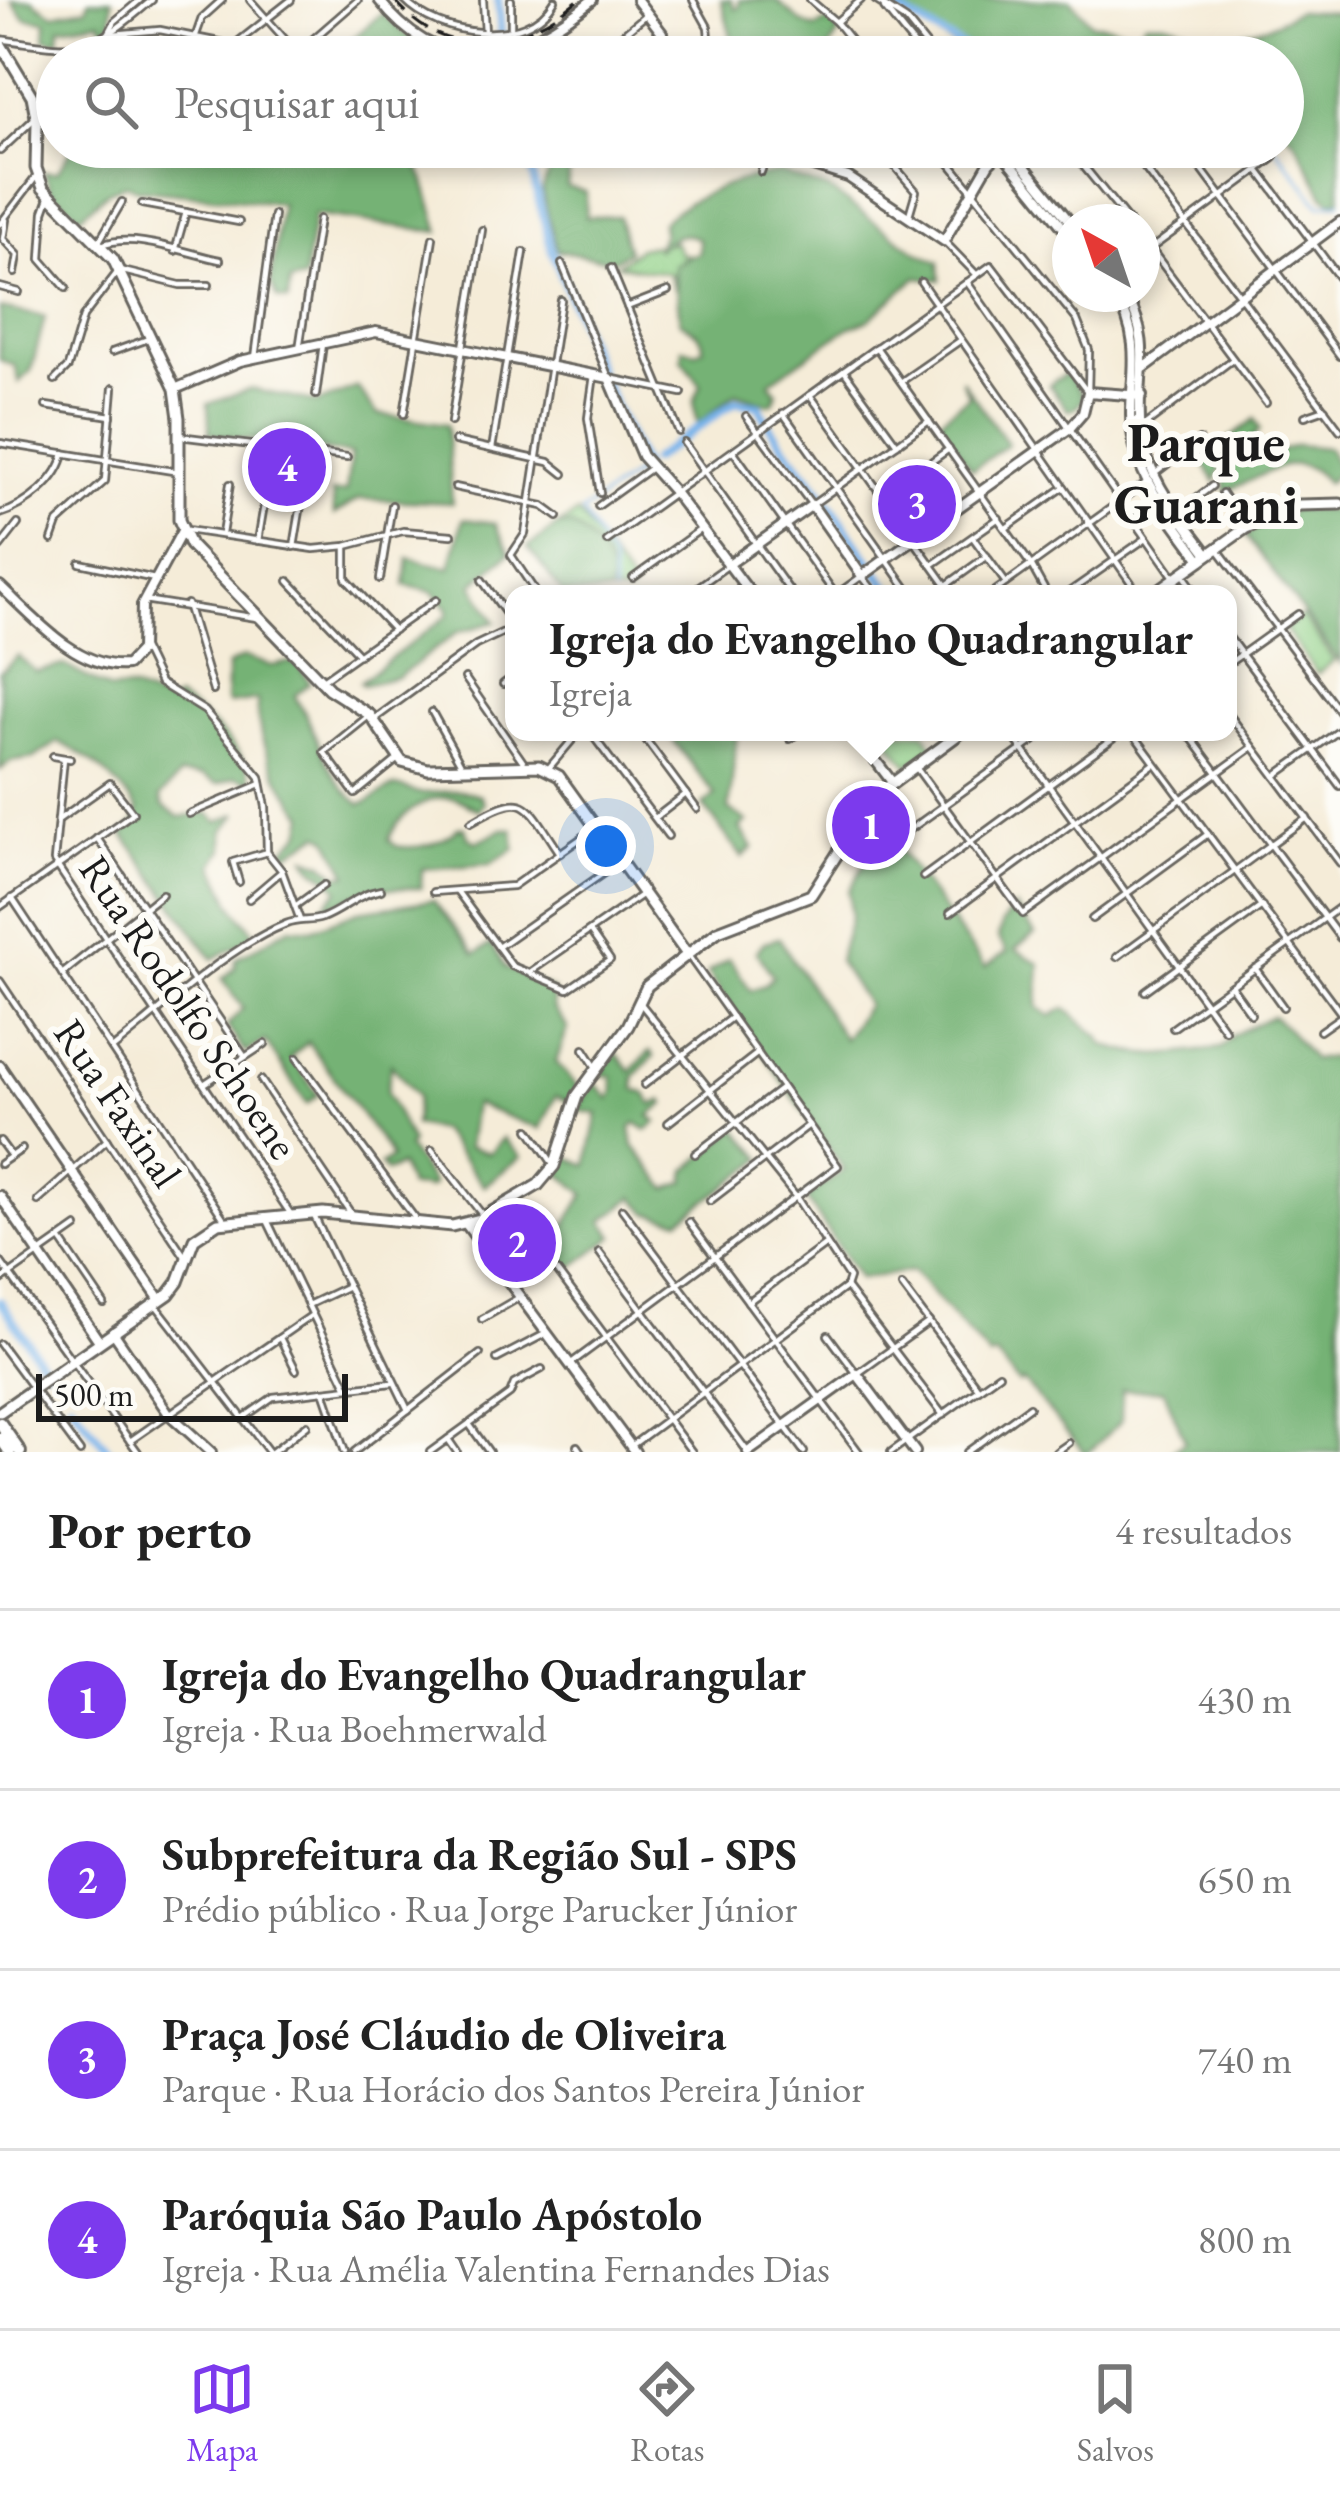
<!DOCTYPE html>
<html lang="pt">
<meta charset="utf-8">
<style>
:root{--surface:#fff;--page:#f2f2f2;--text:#222;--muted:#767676;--line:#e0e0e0;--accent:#7c3aed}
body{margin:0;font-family:"EB Garamond",serif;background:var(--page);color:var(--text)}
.compass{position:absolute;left:1052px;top:204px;width:108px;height:108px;border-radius:50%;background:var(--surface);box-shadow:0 6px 18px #0003;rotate:320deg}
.scale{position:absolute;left:36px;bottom:30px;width:312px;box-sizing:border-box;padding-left:12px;border:6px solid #1c1c1c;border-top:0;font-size:33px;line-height:42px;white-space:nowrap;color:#1c1c1c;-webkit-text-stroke:9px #fdfcf7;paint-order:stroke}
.you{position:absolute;left:606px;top:846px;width:42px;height:42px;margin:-30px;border:9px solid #fff;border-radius:50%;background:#1a73e8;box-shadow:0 0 0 18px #1a73e833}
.badge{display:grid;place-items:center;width:78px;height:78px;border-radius:50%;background:var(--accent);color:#fff;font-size:39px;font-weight:700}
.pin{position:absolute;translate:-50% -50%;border:6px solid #fff;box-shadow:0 3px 12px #0006}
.popup{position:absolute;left:505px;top:585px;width:732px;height:156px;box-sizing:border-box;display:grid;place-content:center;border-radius:24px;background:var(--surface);filter:drop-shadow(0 3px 9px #0005);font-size:39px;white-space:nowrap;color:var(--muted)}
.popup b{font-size:45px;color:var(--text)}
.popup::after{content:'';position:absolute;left:50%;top:100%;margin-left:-24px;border:24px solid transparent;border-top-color:var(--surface)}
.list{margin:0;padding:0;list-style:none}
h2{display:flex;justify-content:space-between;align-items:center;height:156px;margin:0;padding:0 48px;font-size:51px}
h2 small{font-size:39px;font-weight:400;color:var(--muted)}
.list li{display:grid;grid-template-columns:78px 1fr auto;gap:36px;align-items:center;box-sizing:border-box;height:180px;padding:0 48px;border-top:3px solid var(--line)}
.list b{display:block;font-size:45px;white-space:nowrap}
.list p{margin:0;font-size:39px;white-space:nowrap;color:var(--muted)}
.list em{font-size:39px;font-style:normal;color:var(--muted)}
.icon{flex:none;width:66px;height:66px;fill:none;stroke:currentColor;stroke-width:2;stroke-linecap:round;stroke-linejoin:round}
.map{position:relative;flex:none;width:1340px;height:1452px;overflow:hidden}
.search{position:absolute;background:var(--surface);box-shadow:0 6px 18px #0003;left:36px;right:36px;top:36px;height:132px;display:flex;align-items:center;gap:30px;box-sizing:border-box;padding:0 42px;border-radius:66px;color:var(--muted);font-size:45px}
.sheet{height:876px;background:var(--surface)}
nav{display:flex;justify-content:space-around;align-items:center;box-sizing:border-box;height:168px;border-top:3px solid var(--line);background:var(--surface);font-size:33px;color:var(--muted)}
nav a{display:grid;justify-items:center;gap:6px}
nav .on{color:var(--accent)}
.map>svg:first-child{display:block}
</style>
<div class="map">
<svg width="1340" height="1452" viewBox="0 0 1340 1452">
<rect width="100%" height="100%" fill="#fdfcf7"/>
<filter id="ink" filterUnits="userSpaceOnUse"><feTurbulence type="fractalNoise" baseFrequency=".00833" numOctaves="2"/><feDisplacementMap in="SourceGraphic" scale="24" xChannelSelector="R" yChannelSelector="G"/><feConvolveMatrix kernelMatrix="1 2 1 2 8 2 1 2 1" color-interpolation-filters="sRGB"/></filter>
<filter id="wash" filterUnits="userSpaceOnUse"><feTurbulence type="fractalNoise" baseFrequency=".004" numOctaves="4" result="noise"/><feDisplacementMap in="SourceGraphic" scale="48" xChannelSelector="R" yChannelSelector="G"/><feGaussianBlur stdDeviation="2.7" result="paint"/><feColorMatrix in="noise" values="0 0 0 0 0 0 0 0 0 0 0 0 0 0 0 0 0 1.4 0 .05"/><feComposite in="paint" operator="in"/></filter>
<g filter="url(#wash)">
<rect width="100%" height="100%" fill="#f5ecd8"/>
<!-- green -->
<g fill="#90d087" stroke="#567652" stroke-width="3">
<path d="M674,242L680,253L690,256L680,260L672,274L675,291L668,273L617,265L639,248Z"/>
<path d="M920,476L946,511L914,534L888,498Z"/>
<path d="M578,513L634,588L628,594H613L570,525L557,526Z"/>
<path d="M1302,616L1334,661L1317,674L1284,629Z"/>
<path d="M883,732H924L934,748L908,765Z"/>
<path d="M523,1199L550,1221L537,1237L517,1209Z"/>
</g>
<!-- forest -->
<g fill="#74b274" stroke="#486748" stroke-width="3">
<path d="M11,0H32L53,14L86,8L89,0H112L111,23L105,30L100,21L60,27L59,41L45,39L46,21L25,18Z"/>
<path d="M721,0H731L735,9L739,7V0H776L801,22L815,28L830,21L835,24L838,34L827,52L831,57H737Z"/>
<path d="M884,0H1071L1092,24C1109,23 1120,31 1137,32L1146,22H1165L1201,33L1231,37L1270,25L1297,11L1340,13V200L1332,202L1325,197L1295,141L1283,128V57H979L968,55Z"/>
<path d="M382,13L416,43L420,57H332Z"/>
<path d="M146,35L147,57H120V37Z"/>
<path d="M73,147H409L424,179L440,232L314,215L304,279L290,282L288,301L278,299L271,284L281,204L137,189L126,184L110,190L80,216L51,190L44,172H57Z"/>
<path d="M570,166L567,187L586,192V217L618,216L628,251L613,261L557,250L542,191L550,168Z"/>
<path d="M780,173L830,190L920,254L939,262L940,280L917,277L868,320L848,328L772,380L770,383L777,392L774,402L769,404L736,393L700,423L696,420L694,401L701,385L682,359L683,348L696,352L703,349C704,333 691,329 680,322L674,265L699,253V239C682,229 668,239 656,250L663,233L662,222C691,194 741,178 780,173Z"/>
<path d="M0,308L45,317L31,371L19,382L15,366L0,360Z"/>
<path d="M1066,373L1082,394V401L1074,409L1068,410L1049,385Z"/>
<path d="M961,379L1008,444L972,470L938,421L969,396Z"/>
<path d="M357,387L377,414L447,424L452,503L359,499L334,515L332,493L346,492L351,454L210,434L208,404L251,389L318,403Z"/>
<path d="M1255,419L1260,430L1221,464L1216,482L1201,460Z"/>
<path d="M1255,439L1274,453L1296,445L1328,448L1340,472L1327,483C1295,443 1264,479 1226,491C1221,463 1234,455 1255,439Z"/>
<path d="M1295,509L1340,511V663L1246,535Z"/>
<path d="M463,519L495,523L510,553L473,584L496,622L458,632L398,677L363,685L360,682L447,616L448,609L433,592L405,585L408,558L450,568Z"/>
<path d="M570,525C589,534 618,568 610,589L613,594H563L528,547L557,526Z"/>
<path d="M18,656L36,672L64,665L110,690L132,689L168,703L177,699C203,713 248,752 252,782L236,777L218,784L201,776L180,775L160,797L163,806L179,817L209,813L218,822L238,813L224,831V849L214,865L232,905L253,931L249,939L213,959L123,834L136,820L138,810C117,781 92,757 58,742L34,758L10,762L0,770V672Z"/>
<path d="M244,657L272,666L290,662L299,666L310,683L295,695C298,706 305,710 309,721C321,750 333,784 360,804C375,802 381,790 394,787C404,785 412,793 422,793C444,793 458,787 480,795L484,803L479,810C470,806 461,799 452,798C427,794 396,817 389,840L396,846C418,850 442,844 458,828H465L468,837L476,842L503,829H513L515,849L490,864L422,869L421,888L372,889L319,910L339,890C330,875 313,873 306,857L322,862L338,875L348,874L328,838L320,834L287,854L284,850L301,833L305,815C277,781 257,746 257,700L229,704L226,701L228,665Z"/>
<path d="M667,732H737L729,809L747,822L740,828L753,848L742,857L703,805L715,795Z"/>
<path d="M892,840L985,967L1007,952L998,938L1002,923L1015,907L1035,934L1015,949L1040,964L1038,1007L1051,1016L1065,1008L1100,1037L1103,1044C1143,1061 1179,1054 1221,1048L1233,1035L1272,1016L1285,1026L1313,1060L1330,1057L1340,1068V1452H1170L1185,1441L1164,1390H1122L1121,1421L1089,1452H1084L1023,1381L1019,1384L995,1355L990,1358L912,1271L859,1279L806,1198L844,1170L707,973L729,959L751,990L765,985L773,976L756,952L764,942L779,938L844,1039L867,1005L838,961L851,916L849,891L864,865Z"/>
<path d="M433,900L475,954L491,944L506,968L553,990V1008L568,1028L556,1062L578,1087L569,1102L556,1096L540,1129L474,1104L468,1147L490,1153L503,1138L521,1157L484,1186L440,1130L414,1125L417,1096L391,1064L387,1092L411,1143L407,1147L433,1185L430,1188L409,1187L400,1166L386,1172L380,1165L391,1158L387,1150L308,1042L291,1057L318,1095L307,1104L265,1041L245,1053L227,1026L243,1008L222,979L235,968L236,959L290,927L312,929L358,911Z"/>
<path d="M650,1051L654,1056L634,1077L635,1089L646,1094L652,1105L663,1100L665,1104L650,1116L657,1122L647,1130L636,1123L631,1128L634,1146L668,1189L685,1182L687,1170L737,1128L763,1159L680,1220L648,1213L634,1197L603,1221L614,1236L570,1269L563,1261L558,1265L548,1252L585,1194L558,1172L564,1155L587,1165L598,1114L576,1110L595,1083L610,1099L614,1091L612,1076L600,1075L616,1053L631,1071Z"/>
</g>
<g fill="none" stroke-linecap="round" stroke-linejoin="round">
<!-- stream -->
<g stroke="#78b3ea" stroke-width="3">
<path d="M1275,147L1320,205L1340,203"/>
<path d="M613,594L612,562L582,512L642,469L641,467"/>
</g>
<!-- river -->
<g stroke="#78b3ea" stroke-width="8">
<path d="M498,0L503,57"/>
<path d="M882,0L980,57"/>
<path d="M525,147L552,251L598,370"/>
<path d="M604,382L642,466"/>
<path d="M652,460L736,401L759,405C772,437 802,465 823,494"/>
<path d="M828,502L871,563"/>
<path d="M877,572L894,594"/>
<path d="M0,1301L46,1369"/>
<path d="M71,1403L110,1452"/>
</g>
</g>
</g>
<g filter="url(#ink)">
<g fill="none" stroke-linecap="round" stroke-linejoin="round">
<!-- minor casing -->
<g stroke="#68655e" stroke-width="10">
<g id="minor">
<path d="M250,0L297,53L358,0"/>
<path d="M404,0C438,36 527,50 555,0"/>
<path d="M483,0L485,32"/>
<path d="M511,0V29"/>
<path d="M693,0L708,27L711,57"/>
<path d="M810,0L836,22L864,57"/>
<path d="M875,0L906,20L936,57"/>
<path d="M884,8L924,57"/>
<path d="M836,22L861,0"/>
<path d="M113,34L160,30L234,45L291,0"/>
<path d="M106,38L115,21L140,0"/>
<path d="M195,38L202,18L222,0"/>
<path d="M0,39C82,51 88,55 152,0"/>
<path d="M595,57L646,15"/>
<path d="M878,147L916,191L909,215"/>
<path d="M937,147L1077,320L1089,350L1088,392"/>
<path d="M1068,147L1129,222"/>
<path d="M1185,147L1340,356"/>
<path d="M1241,147L1340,279"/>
<path d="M0,151L35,118"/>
<path d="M1137,158L1340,430"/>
<path d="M761,172L768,152"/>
<path d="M836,173L868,147"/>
<path d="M49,198L44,212L41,259L66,288"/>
<path d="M142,204L239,222"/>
<path d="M6,220L3,239L18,255L15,273"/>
<path d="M0,224L36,177"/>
<path d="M1142,237L1266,403"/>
<path d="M944,241L977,275"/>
<path d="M98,243L122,202"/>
<path d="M101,245C135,232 185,253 220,260"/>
<path d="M1153,247L1274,158"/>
<path d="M175,251L186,212"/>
<path d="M562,264L609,378L682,393"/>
<path d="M611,268L679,432"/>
<path d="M921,282L1139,594"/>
<path d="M967,282L1174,577"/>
<path d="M0,287L19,292"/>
<path d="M627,307L668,291"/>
<path d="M876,347L1031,565L1047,594"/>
<path d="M299,349L319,219"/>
<path d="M112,352L151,338"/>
<path d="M255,358L274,215"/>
<path d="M844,371L897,444"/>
<path d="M594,375L588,418L600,493"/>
<path d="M55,380L68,367L83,317L119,270L180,285H209"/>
<path d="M902,381L961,340"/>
<path d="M316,395L323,344"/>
<path d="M810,395L946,585"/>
<path d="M46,406L111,416"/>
<path d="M783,413L911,594"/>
<path d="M404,414L433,238"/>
<path d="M746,416L812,505L929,421"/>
<path d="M1305,416L1325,409"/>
<path d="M451,422L482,230"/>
<path d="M1140,429L1232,360"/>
<path d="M179,436L347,457"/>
<path d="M455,441L549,462L564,474"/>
<path d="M0,443L179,472"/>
<path d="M684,443L792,594"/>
<path d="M492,449L524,252"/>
<path d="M734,452L835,594"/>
<path d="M922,468L953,511"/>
<path d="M1153,475L1199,440"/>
<path d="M455,487L543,506L558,517"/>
<path d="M1222,493L1246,528"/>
<path d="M883,496L949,449"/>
<path d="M598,506L651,468"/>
<path d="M1178,512L1212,486"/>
<path d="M0,514C26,506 59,480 64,453"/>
<path d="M1006,528L1064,487"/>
<path d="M187,530L314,549L346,546L403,531L452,535"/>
<path d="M222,534L230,484"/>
<path d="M974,539L1006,583"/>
<path d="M52,540L58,523L105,481L113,388"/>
<path d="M258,541L265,499"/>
<path d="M607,541L991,265L1086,390"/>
<path d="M0,547L18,524"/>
<path d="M294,547L301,505"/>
<path d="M346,547V579L394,630"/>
<path d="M1217,548L1340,712"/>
<path d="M80,563L155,579"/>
<path d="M932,565L999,518"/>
<path d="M1183,574L1197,594"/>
<path d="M633,578L701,529"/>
<path d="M380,579L392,505"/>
<path d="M482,580L514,625"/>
<path d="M289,581L359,655"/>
<path d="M537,594L511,555L525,534L561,300"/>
<path d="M688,594L727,566"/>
<path d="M837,594L862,576L876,594"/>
<path d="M934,594L987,556"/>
<path d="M991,594L1147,482"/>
<path d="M1066,594L1145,539"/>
<path d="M144,600L257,618"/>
<path d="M187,604L213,691"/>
<path d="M1228,636L1340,786"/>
<path d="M143,648L160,683L205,711L260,777L266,807L267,852L282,871L300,920"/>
<path d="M1228,664L1298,614"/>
<path d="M465,678L526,766"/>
<path d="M321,681L436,600"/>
<path d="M503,684L514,676"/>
<path d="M432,712L463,768"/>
<path d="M1228,713L1340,863"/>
<path d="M370,715L324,752L355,794L398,759"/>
<path d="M373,720L476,645L514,627"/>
<path d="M590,732L668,836"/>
<path d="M640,732L697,809"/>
<path d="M1010,732L1225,1030"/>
<path d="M1132,732L1340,1012"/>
<path d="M1187,732L1340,938"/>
<path d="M790,739L801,732"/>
<path d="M53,756L70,759"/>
<path d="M64,758L54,861L290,1213"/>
<path d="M915,766L1023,914L1253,747"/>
<path d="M548,769L579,732"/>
<path d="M1275,776L1340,730"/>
<path d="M189,814L261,784"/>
<path d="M655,818L686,794"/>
<path d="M471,822C529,788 526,803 560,853"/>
<path d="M97,838L245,1057"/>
<path d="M897,839L1046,732"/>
<path d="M923,877L1122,732"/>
<path d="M239,882L233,862L267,852"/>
<path d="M457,891L512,966L568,989L610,960L590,931"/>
<path d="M433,892L513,886L597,827"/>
<path d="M12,898L226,1222"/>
<path d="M249,899L282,871"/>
<path d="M295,906L324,885"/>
<path d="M0,907L133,813L110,783L58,820"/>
<path d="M950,913L1154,764"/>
<path d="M1092,919L1208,834"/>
<path d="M498,947L621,861"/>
<path d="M1117,957L1307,818"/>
<path d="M1255,968L1283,1007"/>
<path d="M530,972L644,893"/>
<path d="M62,974L162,894"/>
<path d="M0,981L186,1258"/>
<path d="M1231,986L1251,1014"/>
<path d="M1145,991L1262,906"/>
<path d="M641,1004L796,1197L849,1278L846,1287"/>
<path d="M1173,1028L1340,907"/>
<path d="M1320,1031L1340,1017"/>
<path d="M112,1049C163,1009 226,948 286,924C298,919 310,922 322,918C343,910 357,894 381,890"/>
<path d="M584,1049L597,1069"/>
<path d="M297,1058L417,1221"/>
<path d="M261,1080L352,1215"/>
<path d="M204,1084L265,1044"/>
<path d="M644,1085L732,1017"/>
<path d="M668,1123L758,1053"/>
<path d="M529,1129L551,1161"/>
<path d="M0,1141L11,1156"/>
<path d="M432,1150L484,1217"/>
<path d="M695,1154L782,1088"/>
<path d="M0,1164L22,1149"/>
<path d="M38,1201L107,1140"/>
<path d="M710,1201L809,1125"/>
<path d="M507,1204L692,1452"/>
<path d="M622,1209L804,1452"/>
<path d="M315,1218L408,1410"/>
<path d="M268,1222L348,1388"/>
<path d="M689,1222L859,1452"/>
<path d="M60,1239L104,1304"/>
<path d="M599,1252L748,1452"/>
<path d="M0,1261L138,1452"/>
<path d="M0,1281L77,1227"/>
<path d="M510,1283L544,1258"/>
<path d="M902,1286L979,1389"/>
<path d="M846,1287L943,1415"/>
<path d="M748,1302L825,1245"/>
<path d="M155,1304L269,1452"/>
<path d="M308,1305L346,1287"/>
<path d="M482,1319L520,1297"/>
<path d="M828,1335L857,1374L929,1322"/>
<path d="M280,1338L296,1370"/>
<path d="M0,1344L80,1452"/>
<path d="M497,1359L547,1333"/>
<path d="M570,1364L838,1166L690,958"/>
<path d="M324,1391L345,1452"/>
<path d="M243,1418L273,1397L392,1383"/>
<path d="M469,1424L489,1452"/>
<path d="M448,1439L457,1452"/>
<path d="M130,1441L312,1315"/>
<path d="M577,1446L581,1452"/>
<path d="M631,1446L846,1287"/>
<path d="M272,1452L307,1425"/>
<path d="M354,1452L480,1354"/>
<path d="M430,1452L510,1394L514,1384L542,1369"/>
<path d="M891,1452L999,1374"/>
<path d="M967,1452L1029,1407"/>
<path d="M1056,1452L1069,1443"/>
</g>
</g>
<!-- tertiary casing -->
<g stroke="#68655e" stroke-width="14">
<g id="tertiary">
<path d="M379,0C445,84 520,59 592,0"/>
<path d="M637,0L662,33L667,57"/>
<path d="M753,147L848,177L944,241L989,163L1006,147"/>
<path d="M1009,147L1070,222"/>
<path d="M1001,151L1070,236"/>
<path d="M1116,294C1151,358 1121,389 1135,448C1145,490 1177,525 1201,560"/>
<path d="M1126,294C1156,350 1134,378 1141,432C1147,480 1181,517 1208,554"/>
<path d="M1144,368L1340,222"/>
<path d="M175,389L240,361L376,332L609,378L642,456L674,492L751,594"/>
<path d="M729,564L812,505L862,576L1070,428L1083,413L1088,392L1142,396"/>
<path d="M0,586C32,616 78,670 127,665L141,650L142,605L182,531"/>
<path d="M854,732L892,782"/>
<path d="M0,1066L160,1300"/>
<path d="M0,1196L99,1341"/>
<path d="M466,1224L635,1452"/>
<path d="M113,1332L169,1414L211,1452"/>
<path d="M748,1452L857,1374L915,1452"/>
</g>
</g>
<!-- secondary casing -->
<g stroke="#68655e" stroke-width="15">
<g id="secondary">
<path d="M0,43L32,96L37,122L36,168L43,188L113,259L175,389L179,418V520L190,545L329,689L370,715L402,762L428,769L539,766L559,776L686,953"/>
<path d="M1153,594L1246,528L1299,505L1340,504"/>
<path d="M0,1412L169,1294L178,1282L194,1239L218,1223L323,1213L452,1226L480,1219L538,1185L554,1166L577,1096L628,1026L647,986L718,931L811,895L874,797L962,732"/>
</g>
</g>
<!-- primary casing -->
<g stroke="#68655e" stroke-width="16">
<g id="primary">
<path d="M0,1423L20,1452"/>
<path d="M0,1438L10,1452"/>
</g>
</g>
<!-- minor -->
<use href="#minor" stroke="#fff" stroke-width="4.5"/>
<!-- tertiary -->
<use href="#tertiary" stroke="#fff" stroke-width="8"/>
<!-- secondary -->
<use href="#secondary" stroke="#fff" stroke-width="9"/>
<!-- primary -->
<use href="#primary" stroke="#fff" stroke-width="10"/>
<!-- rail -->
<path stroke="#1c1c1c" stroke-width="3" stroke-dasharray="18 9" stroke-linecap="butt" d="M394,0C449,66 519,47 578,0"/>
</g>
</g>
<g text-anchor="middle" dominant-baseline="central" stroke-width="12" stroke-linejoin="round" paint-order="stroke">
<!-- street labels -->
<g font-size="42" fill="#1c1c1c" stroke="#fdfcf7">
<text transform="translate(189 1007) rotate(56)">Rua Rodolfo Schoene</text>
<text transform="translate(118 1103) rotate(56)">Rua Faxinal</text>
</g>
<!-- district labels -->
<g font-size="54" font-weight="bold" fill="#1c1c1c" stroke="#fdfcf7">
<text x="1206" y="442">Parque<tspan x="1206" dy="62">Guarani</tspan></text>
</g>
</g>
</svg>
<svg class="compass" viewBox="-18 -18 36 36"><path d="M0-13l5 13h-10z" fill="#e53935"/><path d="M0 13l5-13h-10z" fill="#767676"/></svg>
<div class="scale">500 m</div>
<div class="you"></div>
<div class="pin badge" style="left:871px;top:825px">1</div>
<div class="popup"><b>Igreja do Evangelho Quadrangular</b>Igreja</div>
<div class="pin badge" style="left:517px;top:1243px">2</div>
<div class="pin badge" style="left:917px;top:504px">3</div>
<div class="pin badge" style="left:287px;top:467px">4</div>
<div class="search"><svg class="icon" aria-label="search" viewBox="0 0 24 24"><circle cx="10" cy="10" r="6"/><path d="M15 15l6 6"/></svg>Pesquisar aqui</div>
</div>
<section class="sheet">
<h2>Por perto<small>4 resultados</small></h2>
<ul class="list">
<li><span class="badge">1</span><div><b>Igreja do Evangelho Quadrangular</b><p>Igreja · Rua Boehmerwald</p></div><em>430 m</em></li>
<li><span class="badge">2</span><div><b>Subprefeitura da Região Sul - SPS</b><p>Prédio público · Rua Jorge Parucker Júnior</p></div><em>650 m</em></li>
<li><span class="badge">3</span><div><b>Praça José Cláudio de Oliveira</b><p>Parque · Rua Horácio dos Santos Pereira Júnior</p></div><em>740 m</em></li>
<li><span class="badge">4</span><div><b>Paróquia São Paulo Apóstolo</b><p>Igreja · Rua Amélia Valentina Fernandes Dias</p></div><em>800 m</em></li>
</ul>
</section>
<nav>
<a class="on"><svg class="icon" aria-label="map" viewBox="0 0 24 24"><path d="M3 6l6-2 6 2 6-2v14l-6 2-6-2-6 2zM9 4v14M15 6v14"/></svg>Mapa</a>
<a><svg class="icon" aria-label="directions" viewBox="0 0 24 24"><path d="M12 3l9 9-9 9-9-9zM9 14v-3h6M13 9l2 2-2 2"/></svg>Rotas</a>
<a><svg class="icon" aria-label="saved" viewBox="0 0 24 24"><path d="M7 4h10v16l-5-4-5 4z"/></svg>Salvos</a>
</nav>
